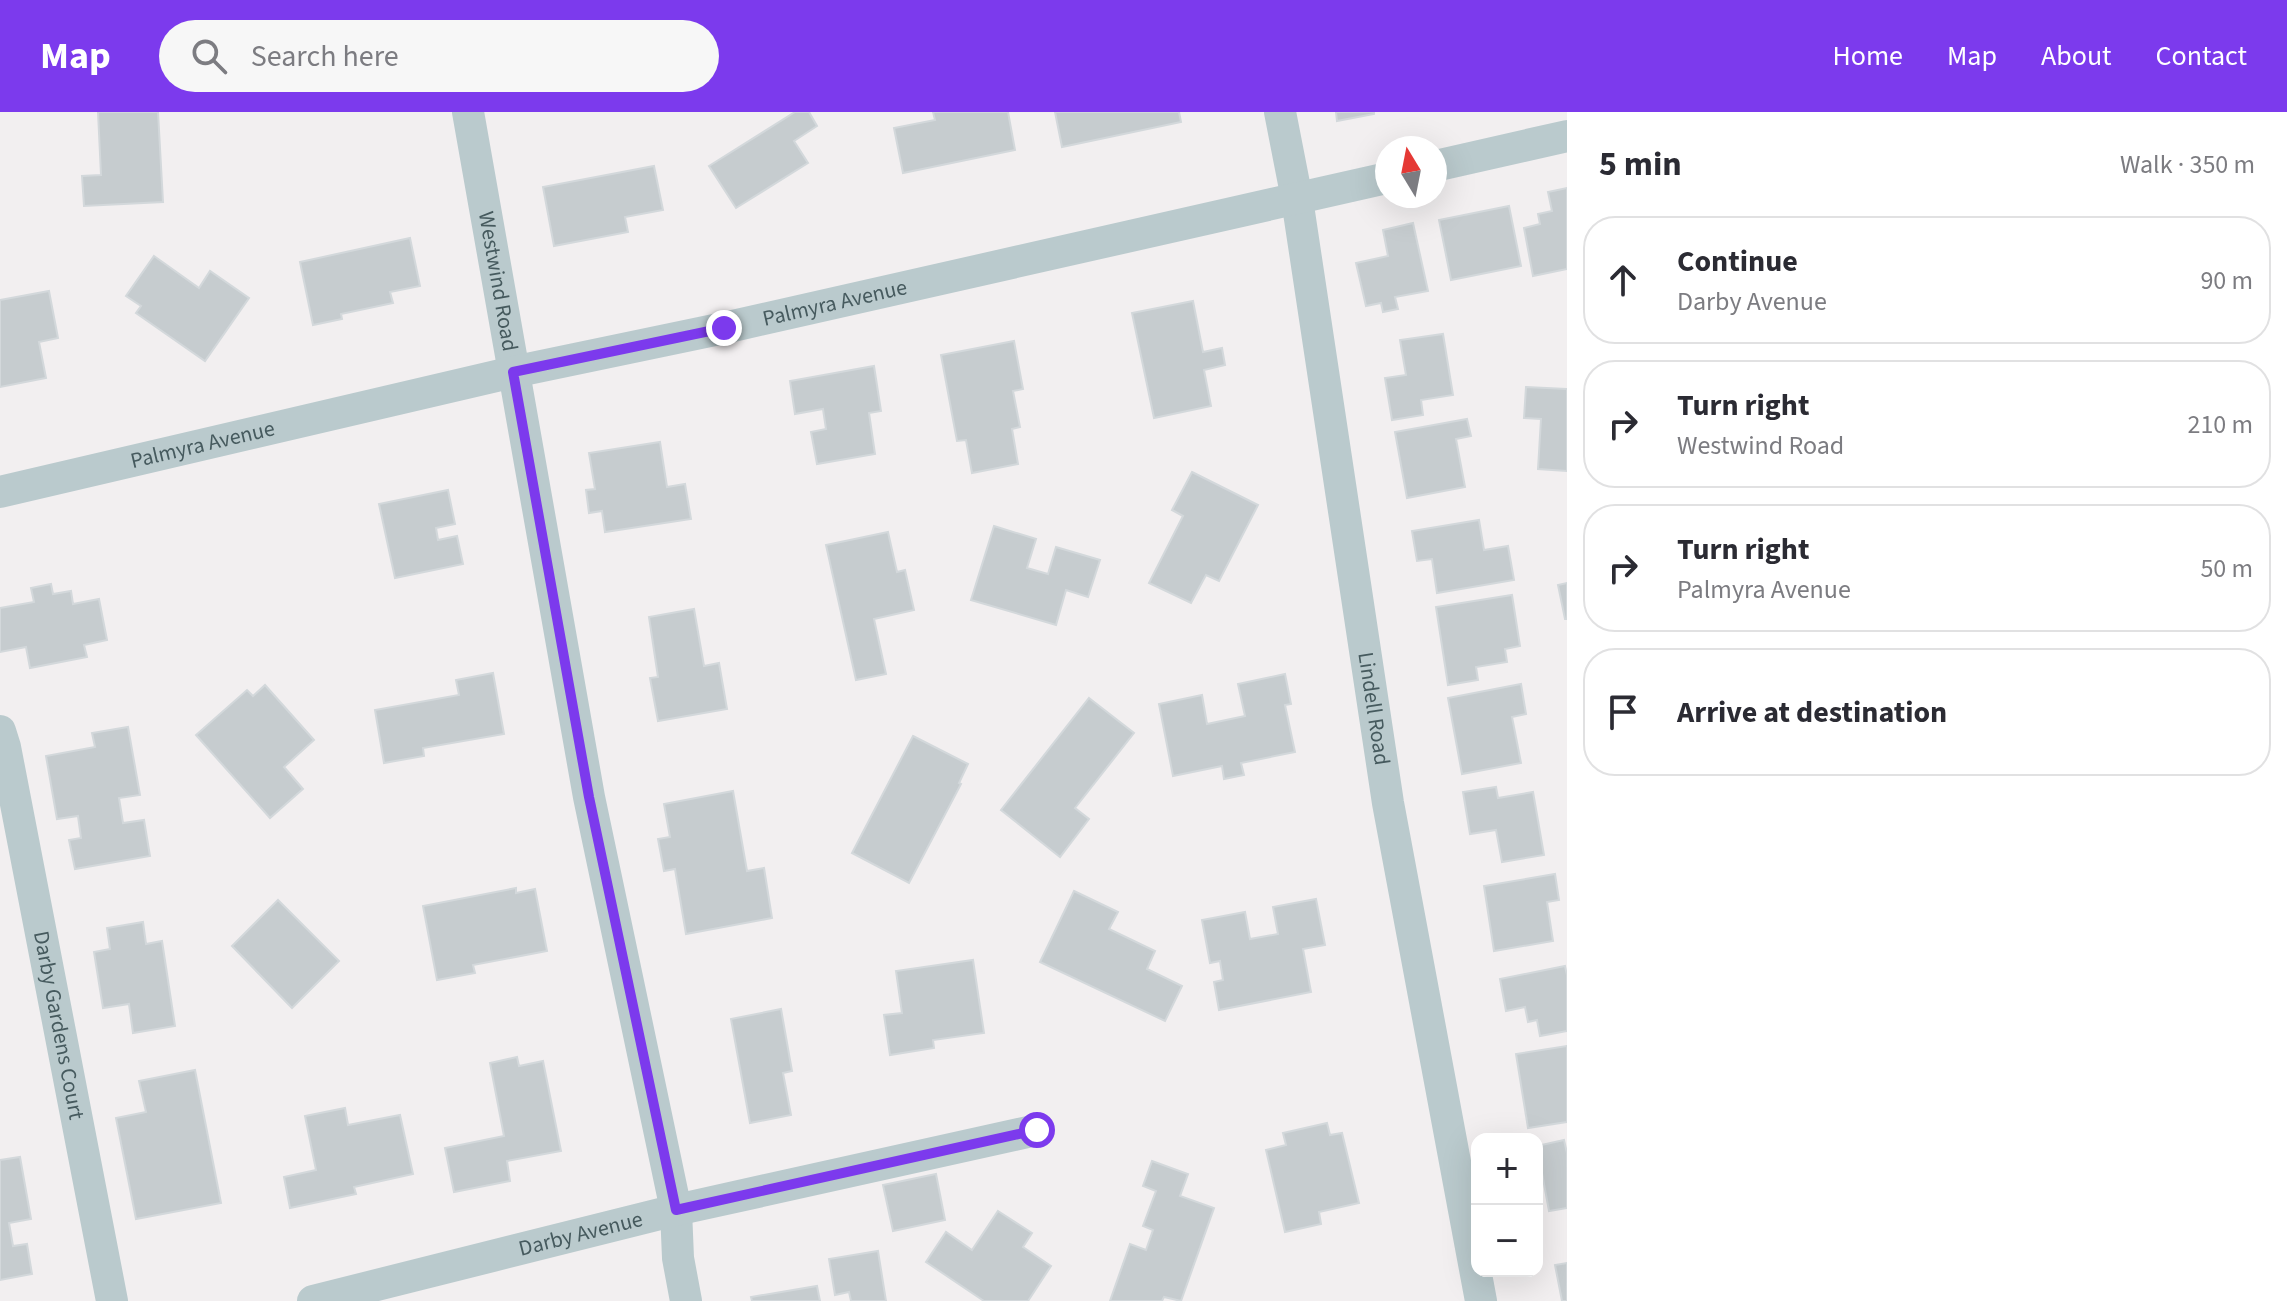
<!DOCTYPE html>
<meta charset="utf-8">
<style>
:root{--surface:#fff;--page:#f7f7f7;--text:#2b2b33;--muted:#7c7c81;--line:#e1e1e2;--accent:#7c3aed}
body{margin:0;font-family:"Source Sans 3",sans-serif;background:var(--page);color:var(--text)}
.controls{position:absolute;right:24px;bottom:24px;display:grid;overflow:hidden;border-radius:16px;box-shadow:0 8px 32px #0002}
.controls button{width:72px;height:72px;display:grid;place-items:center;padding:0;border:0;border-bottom:2px solid var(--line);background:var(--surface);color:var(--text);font:40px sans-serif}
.compass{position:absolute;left:1375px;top:24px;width:72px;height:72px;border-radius:50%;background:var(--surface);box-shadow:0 8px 32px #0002;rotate:350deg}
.stop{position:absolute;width:24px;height:24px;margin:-18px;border:6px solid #7c3aed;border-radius:50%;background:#fff}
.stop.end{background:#7c3aed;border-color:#fff;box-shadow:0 2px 8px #0008}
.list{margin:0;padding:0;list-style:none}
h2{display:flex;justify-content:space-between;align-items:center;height:104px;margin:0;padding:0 32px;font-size:34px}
h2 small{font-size:26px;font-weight:400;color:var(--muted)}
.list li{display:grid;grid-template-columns:52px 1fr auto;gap:24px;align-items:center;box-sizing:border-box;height:128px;margin:0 16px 16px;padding:0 16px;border:2px solid var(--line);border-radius:32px}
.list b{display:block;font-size:30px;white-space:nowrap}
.list p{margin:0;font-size:26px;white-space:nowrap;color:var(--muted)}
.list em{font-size:26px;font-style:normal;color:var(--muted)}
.icon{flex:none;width:44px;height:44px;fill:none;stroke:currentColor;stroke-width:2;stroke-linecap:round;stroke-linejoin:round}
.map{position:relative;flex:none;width:1567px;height:1189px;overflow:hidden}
header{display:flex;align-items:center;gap:48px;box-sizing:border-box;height:112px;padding:0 40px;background:var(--accent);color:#fff}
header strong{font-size:38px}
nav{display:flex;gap:44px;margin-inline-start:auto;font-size:28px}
.search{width:560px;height:72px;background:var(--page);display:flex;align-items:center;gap:20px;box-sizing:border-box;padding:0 28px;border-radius:44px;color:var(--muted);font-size:30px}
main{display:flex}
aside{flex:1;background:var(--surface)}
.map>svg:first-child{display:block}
</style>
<header>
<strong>Map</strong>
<div class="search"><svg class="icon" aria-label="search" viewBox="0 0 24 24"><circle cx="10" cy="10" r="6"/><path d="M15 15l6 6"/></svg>Search here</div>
<nav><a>Home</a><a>Map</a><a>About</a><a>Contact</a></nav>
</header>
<main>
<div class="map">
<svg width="1567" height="1189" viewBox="0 0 1567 1189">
<rect width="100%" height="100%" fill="#f2eff0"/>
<!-- building -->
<g fill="#c6cccf" stroke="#d3d8db" stroke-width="2">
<path d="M98,0H158L163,90L84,94L82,64L101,63Z"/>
<path d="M795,0H809L817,14L794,29L808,51L736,96L709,54Z"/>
<path d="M933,0H1008L1015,38L903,61L894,16L935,8Z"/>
<path d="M1055,0H1179L1181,10L1062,35Z"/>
<path d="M1336,0H1374V2L1337,9Z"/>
<path d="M654,54L663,98L625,105L628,120L554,134L543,75Z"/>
<path d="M1567,76V157L1533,164L1524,116L1540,112L1538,102L1552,99L1548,80Z"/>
<path d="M1509,94L1521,154L1451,168L1439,108Z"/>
<path d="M1413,111L1428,179L1395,185L1398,197L1383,200L1381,191L1366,194L1356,151L1388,144L1383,118Z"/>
<path d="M410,126L420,174L390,180L393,191L341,202L342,207L313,213L300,150Z"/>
<path d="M154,144L199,176L210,159L249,186L205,249L136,201L141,194L126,184Z"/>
<path d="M49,179L58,226L39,230L46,266L0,275V188Z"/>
<path d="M1193,189L1203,240L1222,236L1225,253L1204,258L1211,294L1154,306L1132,201Z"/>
<path d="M1443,222L1453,283L1421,288L1423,303L1392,308L1385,266L1406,263L1400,228Z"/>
<path d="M1014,229L1023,277L1013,279L1020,315L1012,317L1018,352L972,361L966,328L957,329L941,243Z"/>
<path d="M874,254L881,299L869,301L875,342L817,352L811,320L826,317L823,297L795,302L790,269Z"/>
<path d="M1526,275L1567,277V359L1538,357L1541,307L1524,306Z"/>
<path d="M1467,307L1471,324L1456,327L1465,375L1407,386L1395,320Z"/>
<path d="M660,330L667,375L685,372L691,407L605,420L602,399L589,401L586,378L595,377L589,341Z"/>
<path d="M1192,360L1258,393L1219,469L1206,463L1191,491L1149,471L1183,404L1172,398Z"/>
<path d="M448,378L455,412L436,416L438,428L457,424L463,452L395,466L379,392Z"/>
<path d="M1479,408L1484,438L1508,434L1514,468L1437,481L1432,447L1417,449L1412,419Z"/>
<path d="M994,414L1036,427L1027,456L1048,462L1056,435L1100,448L1088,485L1066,478L1056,513L971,488Z"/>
<path d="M888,420L897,460L905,458L914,498L874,507L886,562L856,568L826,433Z"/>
<path d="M1567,471V507H1565L1558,473Z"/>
<path d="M51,472L53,482L71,479L73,492L99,487L107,528L84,533L87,545L30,556L26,535L0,540V496L34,490L31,476Z"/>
<path d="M1512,483L1520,534L1505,537L1507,550L1476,555L1478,568L1448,573L1436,495Z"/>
<path d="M694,497L704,554L719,551L727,597L658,609L650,566L658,565L649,505Z"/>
<path d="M493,561L504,622L423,636L424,644L384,651L375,598L459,583L456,568Z"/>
<path d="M1285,562L1291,592L1285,593L1295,640L1241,651L1244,663L1224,667L1222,654L1173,664L1159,592L1202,583L1207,612L1245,604L1238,572Z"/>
<path d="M1521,572L1526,602L1512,605L1521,651L1462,662L1448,586Z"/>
<path d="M265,573L314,628L284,655L303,677L270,706L196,623L247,578L253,584Z"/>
<path d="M1089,586L1134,621L1075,696L1089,707L1060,745L1001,698Z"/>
<path d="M128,615L140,683L119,686L123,711L144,708L150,744L75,757L69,728L81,726L78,704L57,707L46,644L95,635L92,621Z"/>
<path d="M913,624L968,652L959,671L961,672L909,771L852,741Z"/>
<path d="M1496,675L1498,686L1533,680L1544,743L1502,750L1496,718L1470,722L1463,680Z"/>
<path d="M733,679L747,759L764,756L772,806L686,822L675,757L664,759L658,727L670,725L664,692Z"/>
<path d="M1555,762L1559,788L1547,790L1553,829L1494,839L1484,774Z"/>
<path d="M516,776V781L535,777L547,839L473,853L475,861L437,868L423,794Z"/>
<path d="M1074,779L1118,800L1109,817L1155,839L1147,857L1182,874L1165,909L1040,850Z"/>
<path d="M1316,787L1325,833L1303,837L1311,880L1219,898L1214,870L1223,868L1220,849L1210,851L1202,808L1245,800L1250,827L1278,822L1273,795Z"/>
<path d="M278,788L339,849L292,896L232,834Z"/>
<path d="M143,810L146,832L162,829L175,914L133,921L129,892L103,896L94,840L110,837L107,816Z"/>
<path d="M973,848L984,921L933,928L934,936L890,943L884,903L902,901L896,859Z"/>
<path d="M1565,854L1567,863V919L1540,924L1537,908L1528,910L1525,895L1506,899L1500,867Z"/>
<path d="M781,897L792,959L783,961L791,1003L750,1011L731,907Z"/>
<path d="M1567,934V1010L1528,1016L1516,942Z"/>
<path d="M517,945L519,954L543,949L561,1039L507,1049L510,1069L454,1080L445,1036L504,1024L490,951Z"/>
<path d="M195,958L221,1091L136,1107L116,1006L146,1000L139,969Z"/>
<path d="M345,996L348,1013L400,1003L413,1062L354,1075L356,1082L290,1096L284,1065L316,1058L305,1004Z"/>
<path d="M1327,1011L1330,1023L1342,1021L1359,1091L1319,1100L1321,1112L1285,1120L1266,1038L1286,1033L1283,1021Z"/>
<path d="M1564,1028L1567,1041V1096L1549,1099L1537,1034Z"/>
<path d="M20,1045L31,1107L9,1111L13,1134L27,1132L32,1162L0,1168V1048Z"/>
<path d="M1152,1049L1188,1062L1180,1084L1214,1096L1181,1189L1164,1185L1162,1189H1110L1130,1132L1146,1138L1153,1118L1143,1114L1156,1079L1143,1074Z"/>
<path d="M936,1062L945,1108L893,1119L883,1073Z"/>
<path d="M998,1099L1032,1121L1023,1135L1051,1154L1028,1189H984L926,1150L946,1120L972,1138Z"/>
<path d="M878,1139L886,1189H851L849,1180L835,1183L829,1147Z"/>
<path d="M1567,1151V1189H1562L1555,1153Z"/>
<path d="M817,1174L820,1189H752L751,1185Z"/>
</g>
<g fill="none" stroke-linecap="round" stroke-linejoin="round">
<!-- minor -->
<g stroke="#bacacd" stroke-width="32">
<path id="s1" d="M468,0L589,685L676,1098L678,1146L686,1189"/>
<path id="s2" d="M1280,0L1297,87L1388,691L1481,1189"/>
<path d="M1435,54L1567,24"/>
<path id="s3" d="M0,380L513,260L724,216L1387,66"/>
<path id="s4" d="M0,619L5,635L112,1189"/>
<path id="s5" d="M313,1189L676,1098L1037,1018"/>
</g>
</g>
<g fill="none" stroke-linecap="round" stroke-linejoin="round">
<!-- route -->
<path stroke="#7c3aed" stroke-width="10" d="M724,216L513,260L589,685L676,1098L1037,1018"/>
</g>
<g text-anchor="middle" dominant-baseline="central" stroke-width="6" stroke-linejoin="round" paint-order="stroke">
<!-- street labels -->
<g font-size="22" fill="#465a5e" stroke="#fff">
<text stroke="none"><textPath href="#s1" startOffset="172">Westwind Road</textPath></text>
<text stroke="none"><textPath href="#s3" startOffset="856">Palmyra Avenue</textPath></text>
<text stroke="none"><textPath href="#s3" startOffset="208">Palmyra Avenue</textPath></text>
<text stroke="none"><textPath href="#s2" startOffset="604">Lindell Road</textPath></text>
<text stroke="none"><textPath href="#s4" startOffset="300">Darby Gardens Court</textPath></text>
<text stroke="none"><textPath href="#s5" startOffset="276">Darby Avenue</textPath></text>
</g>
</g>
</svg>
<div class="controls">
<button>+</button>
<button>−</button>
</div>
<svg class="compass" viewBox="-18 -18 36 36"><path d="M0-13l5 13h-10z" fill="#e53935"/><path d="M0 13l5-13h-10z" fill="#7c7c81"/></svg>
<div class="stop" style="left:1037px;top:1018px"></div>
<div class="stop end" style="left:724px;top:216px"></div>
</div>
<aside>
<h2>5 min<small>Walk · 350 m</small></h2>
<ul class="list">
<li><svg class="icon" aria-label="ahead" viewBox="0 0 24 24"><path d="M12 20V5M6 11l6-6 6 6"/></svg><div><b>Continue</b><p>Darby Avenue</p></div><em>90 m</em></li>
<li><svg class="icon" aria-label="right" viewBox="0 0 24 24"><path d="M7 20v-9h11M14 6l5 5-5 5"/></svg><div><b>Turn right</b><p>Westwind Road</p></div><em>210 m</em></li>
<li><svg class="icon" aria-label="right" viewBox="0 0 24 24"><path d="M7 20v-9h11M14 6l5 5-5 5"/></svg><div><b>Turn right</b><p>Palmyra Avenue</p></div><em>50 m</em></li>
<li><svg class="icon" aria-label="arrive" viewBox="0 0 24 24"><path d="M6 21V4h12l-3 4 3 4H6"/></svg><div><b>Arrive at destination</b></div></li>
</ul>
</aside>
</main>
